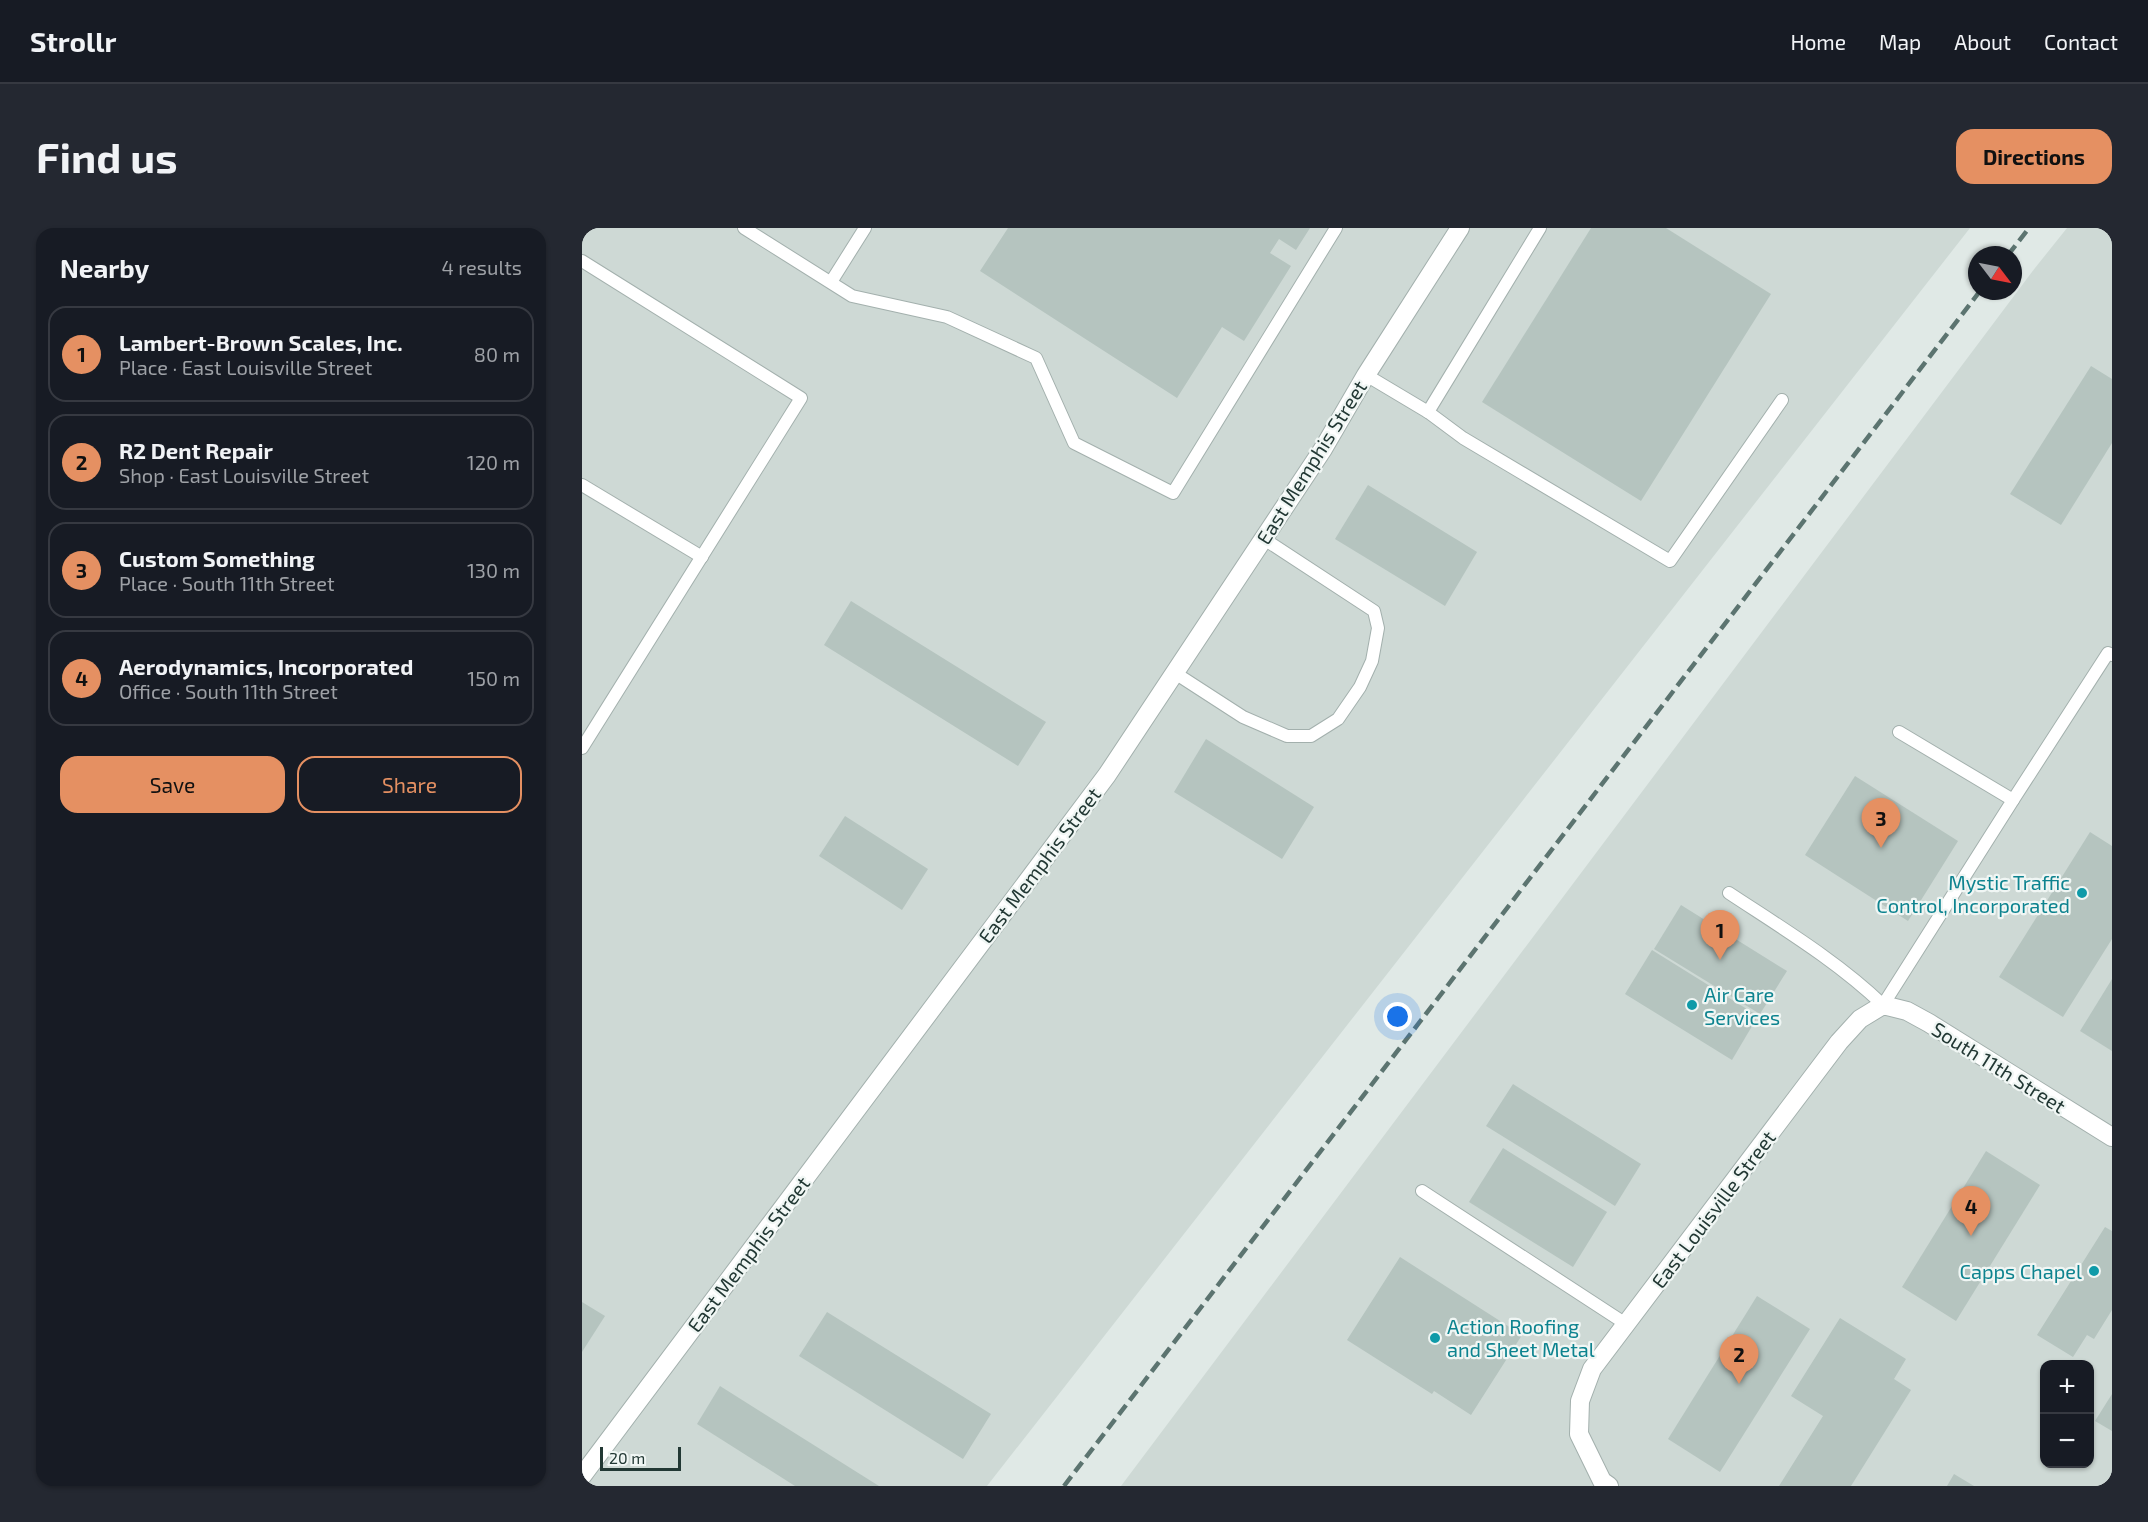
<!DOCTYPE html>
<meta charset="utf-8">
<style>
:root{--surface:#171b24;--page:#242831;--text:#f1f3f6;--muted:#9ea1a6;--line:#363941;--accent:#e59062}
body{margin:0;font-family:"Exo 2",sans-serif;background:var(--page);color:var(--text)}
.controls{position:absolute;right:18px;bottom:18px;display:grid;overflow:hidden;border-radius:12px;box-shadow:0 2px 4px #0004}
.controls button{width:54px;height:54px;display:grid;place-items:center;padding:0;border:0;border-bottom:2px solid var(--line);background:var(--surface);color:var(--text);font:30px sans-serif}
.compass{position:absolute;left:1386px;top:18px;width:54px;height:54px;border-radius:50%;background:var(--surface);box-shadow:0 2px 4px #0004;rotate:122deg}
.scale{position:absolute;left:18px;bottom:15px;width:81px;box-sizing:border-box;padding-left:6px;border:3px solid #223834;border-top:0;font-size:16px;line-height:21px;white-space:nowrap;color:#223834;-webkit-text-stroke:4px #f0f6f4;paint-order:stroke}
.you{position:absolute;left:816px;top:789px;width:21px;height:21px;margin:-15px;border:4px solid #fff;border-radius:50%;background:#1a73e8;box-shadow:0 0 0 9px #1a73e833}
.badge{display:grid;place-items:center;width:39px;height:39px;border-radius:50%;background:var(--accent);color:#111;font-size:20px;font-weight:700}
.pin{position:absolute;translate:-50% -50px;filter:drop-shadow(0 2px 3px #0008)}
.pin::after{content:'';position:absolute;top:32px;width:21px;height:18px;background:inherit;clip-path:polygon(0 0,100% 0,50% 100%)}
.list{margin:0;padding:0;list-style:none}
h2{display:flex;justify-content:space-between;align-items:center;height:78px;margin:0;padding:0 24px;font-size:26px}
h2 small{font-size:20px;font-weight:400;color:var(--muted)}
.list li{display:grid;grid-template-columns:39px 1fr auto;gap:18px;align-items:center;box-sizing:border-box;height:96px;margin:0 12px 12px;padding:0 12px;border:2px solid var(--line);border-radius:18px}
.list b{display:block;font-size:22px;white-space:nowrap}
.list p{margin:0;font-size:20px;white-space:nowrap;color:var(--muted)}
.list em{font-size:20px;font-style:normal;color:var(--muted)}
.actions{display:flex;gap:12px;padding:18px 24px}
.actions a{flex:1;padding:14px 0;border:2px solid var(--accent);border-radius:18px;text-align:center;font-size:21px;color:var(--accent)}
.actions .main{background:var(--accent);color:#111}
.map{position:relative;flex:none;width:1530px;height:1258px;overflow:hidden;border-radius:18px}
header{display:flex;align-items:center;gap:36px;box-sizing:border-box;height:84px;padding:0 30px;background:var(--surface);border-bottom:2px solid var(--line)}
header strong{font-size:28px}
nav{display:flex;gap:33px;margin-inline-start:auto;font-size:21px}
.intro{display:flex;align-items:center;justify-content:space-between;box-sizing:border-box;height:144px;padding:0 36px}
h1{margin:0;font-size:42px}
.button{padding:15px 27px;border-radius:18px;background:var(--accent);color:#111;font-size:21px;font-weight:700}
main{display:flex;gap:36px;padding:0 36px}
aside{flex:1;background:var(--surface);border-radius:18px;box-shadow:0 2px 4px #0004}
.map>svg:first-child{display:block}
</style>
<header>
<strong>Strollr</strong>
<nav><a>Home</a><a>Map</a><a>About</a><a>Contact</a></nav>
</header>
<div class="intro"><h1>Find us</h1><a class="button">Directions</a></div>
<main>
<aside>
<h2>Nearby<small>4 results</small></h2>
<ul class="list">
<li><span class="badge">1</span><div><b>Lambert-Brown Scales, Inc.</b><p>Place · East Louisville Street</p></div><em>80 m</em></li>
<li><span class="badge">2</span><div><b>R2 Dent Repair</b><p>Shop · East Louisville Street</p></div><em>120 m</em></li>
<li><span class="badge">3</span><div><b>Custom Something</b><p>Place · South 11th Street</p></div><em>130 m</em></li>
<li><span class="badge">4</span><div><b>Aerodynamics, Incorporated</b><p>Office · South 11th Street</p></div><em>150 m</em></li>
</ul>
<div class="actions"><a class="main">Save</a><a>Share</a></div>
</aside>
<div class="map">
<svg width="1530" height="1258" viewBox="0 0 1530 1258">
<rect width="100%" height="100%" fill="#e0e9e6"/>
<!-- built -->
<g fill="#ced9d5" fill-rule="evenodd">
<path d="M0,0H1388L405,1258H0Z"/>
<path d="M1485,0H1530V1258H539L1453,40ZM1462,1136H1508V1236H1462Z"/>
</g>
<!-- building -->
<g fill="#b5c4bf">
<path d="M426,0H728L714,22L697,11L688,25L709,38L662,113L640,99L595,170L398,43Z"/>
<path d="M1009,0H1084L1189,66L1059,273L900,174Z"/>
<path d="M1509,138L1530,151V215L1479,297L1428,266Z"/>
<path d="M786,257L895,324L863,378L753,311Z"/>
<path d="M269,373L464,494L436,538L242,417Z"/>
<path d="M624,511L732,579L700,631L592,564Z"/>
<path d="M1273,548L1376,613L1326,693L1223,627Z"/>
<path d="M263,588L346,641L320,682L237,628Z"/>
<path d="M1508,604L1530,618V711L1481,789L1417,749Z"/>
<path d="M1099,677L1205,743L1178,786L1072,721Z"/>
<path d="M1070,722L1176,788L1150,832L1043,766Z"/>
<path d="M1530,751V823L1498,803Z"/>
<path d="M931,856L1059,936L1033,978L904,898Z"/>
<path d="M921,920L1025,984L991,1039L887,974Z"/>
<path d="M1404,923L1458,957L1374,1093L1320,1059Z"/>
<path d="M1523,999L1530,1003V1082L1512,1111L1505,1107L1491,1129L1455,1107Z"/>
<path d="M818,1029L940,1107L889,1187L852,1163L850,1166L765,1112Z"/>
<path d="M1175,1068L1228,1101L1138,1244L1086,1211Z"/>
<path d="M0,1074L23,1088L0,1124Z"/>
<path d="M245,1084L409,1186L381,1231L217,1128Z"/>
<path d="M1258,1090L1324,1131L1312,1151L1329,1162L1269,1258H1197L1241,1188L1209,1168Z"/>
<path d="M138,1158L297,1258H213L115,1196Z"/>
<path d="M1530,1166V1203L1513,1193Z"/>
<path d="M1372,1246L1392,1258H1365Z"/>
</g>
<g fill="none" stroke-linecap="round" stroke-linejoin="round">
<!-- service casing -->
<g stroke="#a3b0ad" stroke-width="14">
<g id="service">
<path d="M162,0L270,68L365,89L454,130L492,215L591,265L754,0"/>
<path d="M0,33L219,170L0,520"/>
<path d="M249,54L283,0"/>
<path d="M784,147L846,184L881,210L1088,333L1200,172"/>
<path d="M846,184L958,0"/>
<path d="M0,257L120,329"/>
<path d="M593,445L661,489L705,508H729L756,491L778,459L790,433L796,400L792,383L682,311"/>
<path d="M1431,572L1526,425L1530,427"/>
<path d="M1147,665C1200,700 1255,733 1301,777L1431,572L1317,504"/>
<path d="M840,963L1044,1096"/>
</g>
</g>
<!-- minor casing -->
<g stroke="#a3b0ad" stroke-width="20">
<g id="minor">
<path d="M0,1248L525,547L741,221L784,147L878,0"/>
<path d="M1027,1258L1020,1253L997,1206L998,1173L1010,1141L1257,814L1278,791L1301,777L1325,783L1347,795L1530,909"/>
</g>
</g>
<!-- service -->
<use href="#service" stroke="#fff" stroke-width="12"/>
<!-- minor -->
<use href="#minor" stroke="#fff" stroke-width="18"/>
<!-- rail -->
<g stroke="#5c7470" stroke-width="4.5" stroke-dasharray="12 6" stroke-linecap="butt">
<path d="M1426,27L1447,0"/>
<path d="M482,1258L1398,63"/>
</g>
</g>
<!-- markers -->
<g fill="#0f9aa8" stroke="#f0f6f4" stroke-width="2">
<circle cx="1500" cy="665" r="6"/>
<circle cx="1110" cy="777" r="6"/>
<circle cx="1512" cy="1043" r="6"/>
<circle cx="853" cy="1110" r="6"/>
</g>
<g text-anchor="middle" dominant-baseline="central" stroke-width="4.5" stroke-linejoin="round" paint-order="stroke">
<!-- street labels -->
<g font-size="20" fill="#223834" stroke="#f0f6f4">
<text transform="translate(729 234) rotate(-58)">East Memphis Street</text>
<text transform="translate(457 637) rotate(-53)">East Memphis Street</text>
<text transform="translate(1417 839) rotate(32)">South 11th Street</text>
<text transform="translate(1131 981) rotate(-53)">East Louisville Street</text>
<text transform="translate(166 1026) rotate(-53)">East Memphis Street</text>
</g>
<!-- culture labels -->
<g font-size="20" fill="#0d838f" stroke="#f0f6f4" text-anchor="end">
<text x="1488" y="654">Mystic Traffic<tspan x="1488" dy="23">Control, Incorporated</tspan></text>
<text x="1122" y="766" text-anchor="start">Air Care<tspan x="1122" dy="23">Services</tspan></text>
<text x="1500" y="1043">Capps Chapel</text>
<text x="865" y="1098" text-anchor="start">Action Roofing<tspan x="865" dy="23">and Sheet Metal</tspan></text>
</g>
</g>
</svg>
<div class="controls">
<button>+</button>
<button>−</button>
</div>
<svg class="compass" viewBox="-18 -18 36 36"><path d="M0-13l5 13h-10z" fill="#e53935"/><path d="M0 13l5-13h-10z" fill="#9ea1a6"/></svg>
<div class="scale">20 m</div>
<div class="you"></div>
<div class="pin badge" style="left:1138px;top:732px">1</div>
<div class="pin badge" style="left:1157px;top:1156px">2</div>
<div class="pin badge" style="left:1299px;top:620px">3</div>
<div class="pin badge" style="left:1389px;top:1008px">4</div>
</div>
</main>
